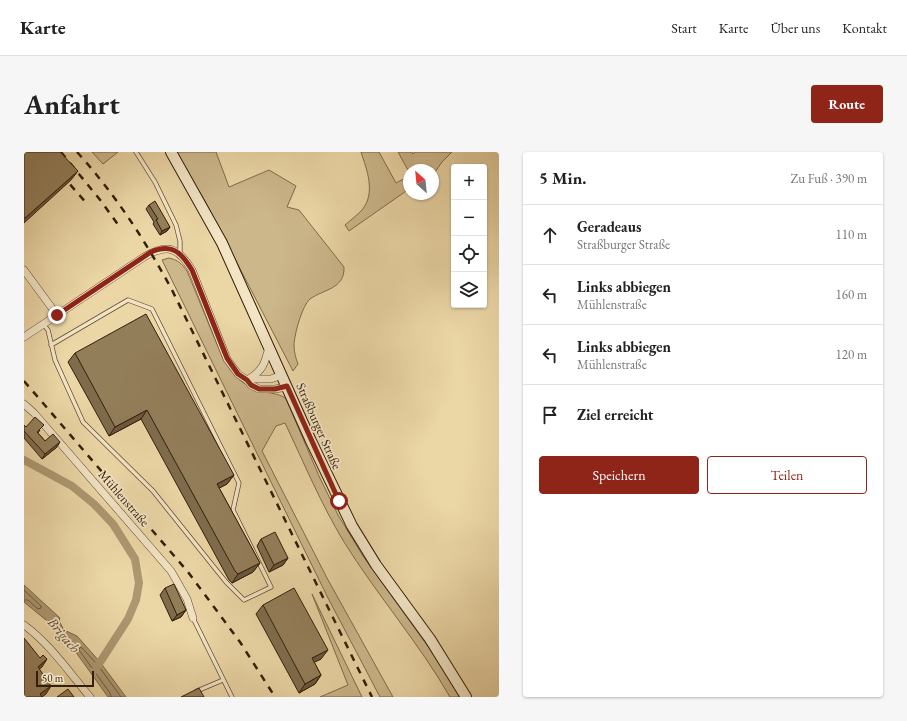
<!DOCTYPE html>
<html lang="de">
<meta charset="utf-8">
<style>
:root{--surface:#fff;--page:#f6f6f6;--text:#222;--muted:#767676;--line:#e0e0e0;--accent:#8f2418}
body{margin:0;font-family:"EB Garamond",serif;background:var(--page);color:var(--text)}
.controls{position:absolute;right:12px;top:12px;display:grid;overflow:hidden;border-radius:4px;box-shadow:0 1px 3px #0004}
.controls button{width:36px;height:36px;display:grid;place-items:center;padding:0;border:0;border-bottom:1px solid var(--line);background:var(--surface);color:var(--text);font:20px sans-serif}
.compass{position:absolute;left:379px;top:12px;width:36px;height:36px;border-radius:50%;background:var(--surface);box-shadow:0 1px 3px #0004;rotate:333deg}
.scale{position:absolute;left:12px;bottom:10px;width:58px;box-sizing:border-box;padding-left:4px;border:2px solid #331e07;border-top:0;font-size:11px;line-height:14px;white-space:nowrap;color:#331e07;-webkit-text-stroke:3px #f2e4c5;paint-order:stroke}
.stop{position:absolute;width:12px;height:12px;margin:-9px;border:3px solid #8f2418;border-radius:50%;background:#fff}
.stop.end{background:#8f2418;border-color:#fff;box-shadow:0 1px 4px #0008}
.list{margin:0;padding:0;list-style:none}
h2{display:flex;justify-content:space-between;align-items:center;height:52px;margin:0;padding:0 16px;font-size:17px}
h2 small{font-size:13px;font-weight:400;color:var(--muted)}
.list li{display:grid;grid-template-columns:26px 1fr auto;gap:12px;align-items:center;box-sizing:border-box;height:60px;padding:0 16px;border-top:1px solid var(--line)}
.list b{display:block;font-size:15px;white-space:nowrap}
.list p{margin:0;font-size:13px;white-space:nowrap;color:var(--muted)}
.list em{font-size:13px;font-style:normal;color:var(--muted)}
.actions{display:flex;gap:8px;padding:12px 16px}
.actions a{flex:1;padding:9px 0;border:1px solid var(--accent);border-radius:4px;text-align:center;font-size:14px;color:var(--accent)}
.actions .main{background:var(--accent);color:#fff}
.icon{flex:none;width:22px;height:22px;fill:none;stroke:currentColor;stroke-width:2;stroke-linecap:round;stroke-linejoin:round}
.map{position:relative;flex:none;width:475px;height:545px;overflow:hidden;border-radius:4px}
header{display:flex;align-items:center;gap:24px;box-sizing:border-box;height:56px;padding:0 20px;background:var(--surface);border-bottom:1px solid var(--line)}
header strong{font-size:19px}
nav{display:flex;gap:22px;margin-inline-start:auto;font-size:14px}
.intro{display:flex;align-items:center;justify-content:space-between;box-sizing:border-box;height:96px;padding:0 24px}
h1{margin:0;font-size:28px}
.button{padding:10px 18px;border-radius:4px;background:var(--accent);color:#fff;font-size:14px;font-weight:700}
main{display:flex;gap:24px;padding:0 24px}
aside{flex:1;background:var(--surface);border-radius:4px;box-shadow:0 1px 3px #0004}
.map>svg:first-child{display:block}
</style>
<header>
<strong>Karte</strong>
<nav><a>Start</a><a>Karte</a><a>Über uns</a><a>Kontakt</a></nav>
</header>
<div class="intro"><h1>Anfahrt</h1><a class="button">Route</a></div>
<main>
<div class="map">
<svg width="475" height="545" viewBox="0 0 475 545">
<rect width="100%" height="100%" fill="#ebd6a6"/>
<filter id="stains"><feTurbulence type="fractalNoise" baseFrequency=".005" numOctaves="4"/><feColorMatrix values="0 0 0 0 .2 0 0 0 0 .09 0 0 0 0 .02 0 0 0 .5 -.17"/></filter>
<radialGradient id="worn" r=".72"><stop offset=".6" stop-color="#630" stop-opacity="0"/><stop offset="1" stop-color="#630" stop-opacity=".3"/></radialGradient>
<!-- green -->
<g fill="#ccb78b" stroke="#806a49">
<path d="M68,0H94L79,12Z"/>
<path d="M152,0H192L205,35L245,18L272,34L263,55L275,58L320,115C321,137 300,137 286,147C278,154 270,183 270,194C270,200 272,207 274,212L269,219L181,49Z"/>
<path d="M337,0H355L372,31L385,24V37L325,79L321,73C327,68 333,63 338,58C352,41 343,18 337,0Z"/>
<path d="M374,0H388L389,2L391,0H428L418,10L409,23V18H385V20Z"/>
<path d="M145,106C154,108 157,111 163,119L199,207C211,226 220,235 242,240C249,242 257,242 262,247L295,324L314,363L339,404L418,514L436,545H426C395,491 353,443 320,390C297,352 280,311 261,271L252,274L238,299L303,426L369,545H356L304,446L138,108Z"/>
<path d="M288,442L338,545H296L324,533Z"/>
</g>
<!-- water -->
<path fill="#ac9770" stroke="#7c6746" d="M0,433L36,466L35,469L40,478L53,484L76,510L102,545H84L46,492L28,473L0,450Z"/>
<g fill="none" stroke-linecap="round" stroke-linejoin="round">
<!-- shore -->
<g stroke="#705a3c" stroke-width="1">
<path d="M0,438L17,454V456L14,457L4,448H0"/>
<path d="M87,545L86,541L55,498L56,495L58,496L73,512L97,545"/>
</g>
<!-- canal -->
<path stroke="#ac9770" stroke-width="8" d="M0,308L48,334L70,352L89,372L111,407L115,431L112,448L104,467L71,518"/>
<!-- lane casing -->
<g stroke="#614c2f" stroke-width="5">
<g id="lane">
<path d="M112,0L131,30L152,73L156,89V101"/>
<path d="M19,172L24,178L31,208L59,270L129,339L202,430L220,448L247,435L209,358L215,331L128,157L104,148L27,193"/>
<path d="M169,466L208,545"/>
<path d="M173,539L199,528"/>
</g>
</g>
<!-- street casing -->
<g stroke="#614c2f" stroke-width="8">
<g id="street">
<path d="M0,118L33,163"/>
<path d="M0,185L120,105C143,91 154,95 168,118L203,207L214,222L223,228L227,233L235,237H251L263,235"/>
<path d="M226,227H247L258,223"/>
<path d="M223,228C239,219 241,211 245,195"/>
<path d="M0,252L10,261L147,419L163,447L169,466"/>
<path d="M0,473C26,492 45,520 66,545"/>
</g>
</g>
<!-- secondary casing -->
<g stroke="#331e07" stroke-width="12">
<path id="secondary" d="M147,0L198,91L287,289L328,374L352,413L406,487L442,545"/>
</g>
<!-- lane -->
<use href="#lane" stroke="#f2e4c5" stroke-width="3.5"/>
<!-- street -->
<use href="#street" stroke="#f2e4c5" stroke-width="7"/>
<!-- secondary -->
<use href="#secondary" stroke="#f2e4c5" stroke-width="10"/>
<!-- rail -->
<g stroke="#331e07" stroke-width="2.5" stroke-dasharray="7 7" stroke-linecap="butt">
<path d="M37,0L77,49L95,74"/>
<path d="M53,0C91,42 121,88 148,138L348,545"/>
<path d="M37,22L64,53"/>
<path d="M0,229L164,420L216,490L251,545"/>
</g>
</g>
<!-- wall -->
<g fill="#7e6c4d" stroke="#331e07">
<path d="M125,53L146,75L143,79L136,83L129,72L130,70L122,57Z"/>
<path d="M51,201L210,323L203,332L195,336L236,411L229,420L208,431L205,428L117,267L85,284L44,210Z"/>
<path d="M0,273L2,275L16,278L14,281L21,289L33,295L18,307L0,286Z"/>
<path d="M237,387L264,406L259,413L245,420L233,394Z"/>
<path d="M141,436L162,458L157,465L148,469L136,443Z"/>
<path d="M239,453L297,507L290,510L297,523L291,532L275,541L232,462Z"/>
</g>
<!-- shaded-wall -->
<g fill="#67583f" stroke="#331e07">
<path d="M54,19L47,28L0,71V68L1,66Z"/>
<path d="M146,75L143,79L136,83L138,79Z"/>
<path d="M123,258L117,267L85,284L91,275Z"/>
<path d="M36,290L33,295L18,307L21,302Z"/>
<path d="M210,323L203,332L186,341L193,332Z"/>
<path d="M264,406L259,413L245,420L250,413Z"/>
<path d="M236,411L229,420L208,431L214,422Z"/>
<path d="M162,458L157,465L148,469L153,463Z"/>
<path d="M304,498L297,507L281,515L288,506Z"/>
<path d="M23,507L18,515L8,523L14,515Z"/>
<path d="M297,523L291,532L275,541L281,532Z"/>
<path d="M27,534L22,542L18,545L16,542Z"/>
</g>
<!-- building -->
<g fill="#937e5a" stroke="#331e07">
<path d="M0,0H36L54,19L1,66L0,65Z"/>
<path d="M131,49L146,75L138,79L132,68L134,67L125,53Z"/>
<path d="M122,162L210,323L193,332L236,411L214,422L211,419L123,258L91,275L51,201Z"/>
<path d="M11,265L20,273L13,280L21,289L29,282L36,290L21,302L0,279V273L2,275Z"/>
<path d="M251,380L264,406L250,413L237,387Z"/>
<path d="M150,432L162,458L153,463L141,436Z"/>
<path d="M270,436L304,498L288,506L297,523L281,532L239,453Z"/>
<path d="M0,486L16,506L19,503L23,507L14,515L27,534L16,542L18,545H0Z"/>
<path d="M175,536L180,545H157Z"/>
<path d="M44,537L50,545H33Z"/>
</g>
<g fill="none" stroke-linecap="round" stroke-linejoin="round">
<!-- route -->
<path stroke="#8f2418" stroke-width="5" d="M33,163L127,100C148,91 157,100 168,118L203,206L214,222L223,228L227,233L235,237H251L263,234L315,349"/>
</g>
<g text-anchor="middle" dominant-baseline="central" stroke-width="3.5" stroke-linejoin="round" paint-order="stroke">
<!-- street labels -->
<g font-size="13" fill="#331e07" stroke="#f2e4c5">
<text transform="translate(295 274) rotate(66)">Straßburger Straße</text>
<text transform="translate(100 346) rotate(49)">Mühlenstraße</text>
</g>
<!-- water labels -->
<g font-size="14" font-style="italic" fill="#5d482c" stroke="#f2e4c5">
<text transform="translate(40 483) rotate(50)">Brigach</text>
</g>
</g>
<rect width="100%" height="100%" filter="url(#stains)"/>
<rect width="100%" height="100%" fill="url(#worn)"/>
</svg>
<div class="controls">
<button>+</button>
<button>−</button>
<button><svg class="icon" aria-label="locate" viewBox="0 0 24 24"><circle cx="12" cy="12" r="6"/><path d="M12 2v4M12 18v4M2 12h4M18 12h4"/></svg></button>
<button><svg class="icon" aria-label="layers" viewBox="0 0 24 24"><path d="M12 4l9 5-9 5-9-5zM3 14l9 5 9-5"/></svg></button>
</div>
<svg class="compass" viewBox="-18 -18 36 36"><path d="M0-13l5 13h-10z" fill="#e53935"/><path d="M0 13l5-13h-10z" fill="#767676"/></svg>
<div class="scale">50 m</div>
<div class="stop" style="left:315px;top:349px"></div>
<div class="stop end" style="left:33px;top:163px"></div>
</div>
<aside>
<h2>5 Min.<small>Zu Fuß · 390 m</small></h2>
<ul class="list">
<li><svg class="icon" aria-label="ahead" viewBox="0 0 24 24"><path d="M12 20V5M6 11l6-6 6 6"/></svg><div><b>Geradeaus</b><p>Straßburger Straße</p></div><em>110 m</em></li>
<li><svg class="icon" aria-label="left" viewBox="0 0 24 24"><path d="M17 20v-9H6M10 6l-5 5 5 5"/></svg><div><b>Links abbiegen</b><p>Mühlenstraße</p></div><em>160 m</em></li>
<li><svg class="icon" aria-label="left" viewBox="0 0 24 24"><path d="M17 20v-9H6M10 6l-5 5 5 5"/></svg><div><b>Links abbiegen</b><p>Mühlenstraße</p></div><em>120 m</em></li>
<li><svg class="icon" aria-label="arrive" viewBox="0 0 24 24"><path d="M6 21V4h12l-3 4 3 4H6"/></svg><div><b>Ziel erreicht</b></div></li>
</ul>
<div class="actions"><a class="main">Speichern</a><a>Teilen</a></div>
</aside>
</main>
